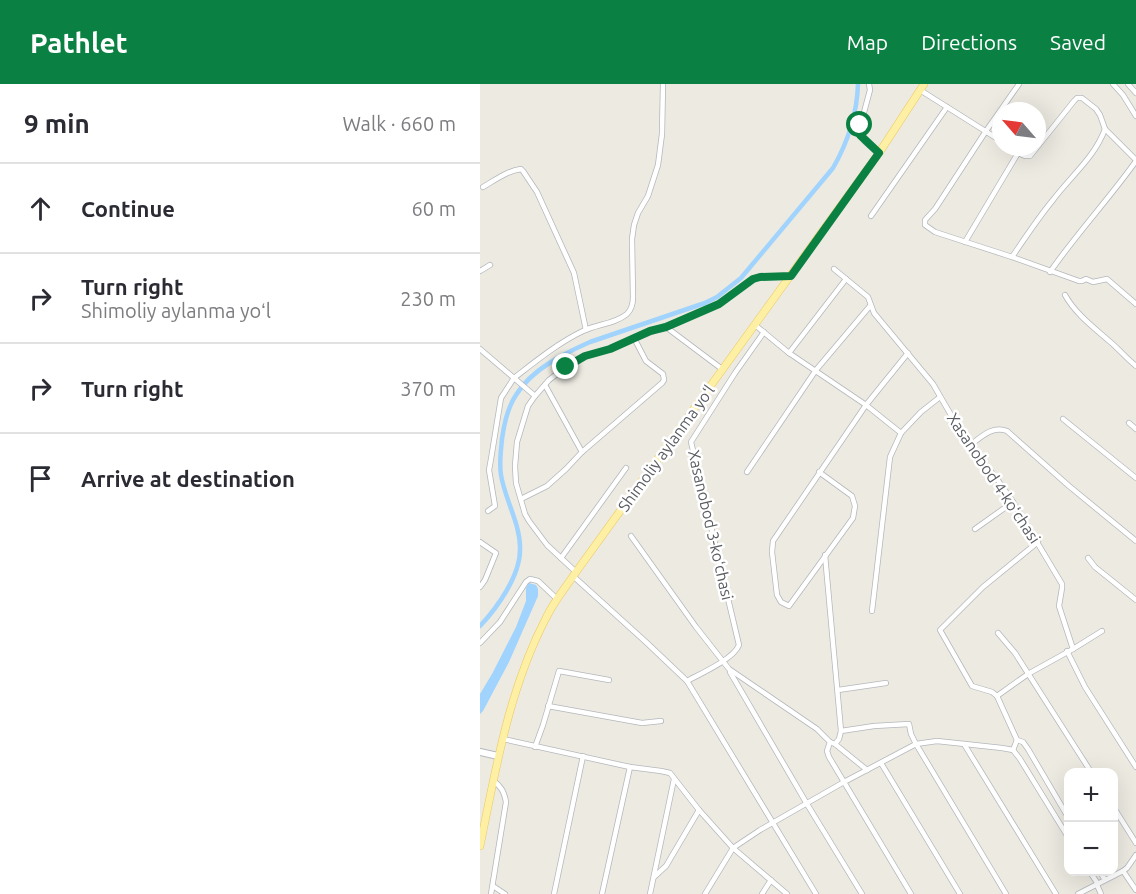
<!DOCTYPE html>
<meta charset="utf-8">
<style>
:root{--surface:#fff;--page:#f2f2f3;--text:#2b2b33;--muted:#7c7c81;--line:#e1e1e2;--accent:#0b8043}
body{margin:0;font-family:Ubuntu,sans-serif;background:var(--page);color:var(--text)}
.controls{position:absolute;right:18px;bottom:18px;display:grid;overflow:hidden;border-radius:12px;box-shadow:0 6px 24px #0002}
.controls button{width:54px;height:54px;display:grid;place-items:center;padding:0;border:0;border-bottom:2px solid var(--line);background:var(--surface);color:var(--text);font:30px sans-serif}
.compass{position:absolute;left:512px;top:18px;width:54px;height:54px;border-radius:50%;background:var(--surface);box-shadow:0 6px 24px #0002;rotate:298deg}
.stop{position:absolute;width:18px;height:18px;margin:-14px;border:4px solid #0b8043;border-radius:50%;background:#fff}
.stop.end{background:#0b8043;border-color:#fff;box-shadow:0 2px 6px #0008}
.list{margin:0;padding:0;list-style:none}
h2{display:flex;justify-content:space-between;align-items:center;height:78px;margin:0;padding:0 24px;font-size:26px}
h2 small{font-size:20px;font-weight:400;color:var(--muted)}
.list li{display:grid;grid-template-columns:39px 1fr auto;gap:18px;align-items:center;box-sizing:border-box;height:90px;padding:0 24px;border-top:2px solid var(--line)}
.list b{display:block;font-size:22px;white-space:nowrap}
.list p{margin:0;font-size:20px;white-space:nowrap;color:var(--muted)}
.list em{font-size:20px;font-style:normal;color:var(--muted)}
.icon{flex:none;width:33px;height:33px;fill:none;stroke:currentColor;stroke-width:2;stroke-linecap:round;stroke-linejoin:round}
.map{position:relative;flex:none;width:656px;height:810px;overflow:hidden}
header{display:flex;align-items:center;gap:36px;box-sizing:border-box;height:84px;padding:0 30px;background:var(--accent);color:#fff}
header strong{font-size:28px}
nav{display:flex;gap:33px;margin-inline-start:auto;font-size:21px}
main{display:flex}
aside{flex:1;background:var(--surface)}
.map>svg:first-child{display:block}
</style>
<header>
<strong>Pathlet</strong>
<nav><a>Map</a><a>Directions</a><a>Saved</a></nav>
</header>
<main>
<aside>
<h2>9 min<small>Walk · 660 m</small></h2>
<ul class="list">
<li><svg class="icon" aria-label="ahead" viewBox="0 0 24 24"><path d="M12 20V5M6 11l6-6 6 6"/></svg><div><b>Continue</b></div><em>60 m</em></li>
<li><svg class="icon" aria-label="right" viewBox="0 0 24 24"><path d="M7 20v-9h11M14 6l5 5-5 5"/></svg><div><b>Turn right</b><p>Shimoliy aylanma yoʻl</p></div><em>230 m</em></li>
<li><svg class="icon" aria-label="right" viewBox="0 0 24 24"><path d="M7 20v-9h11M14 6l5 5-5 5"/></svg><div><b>Turn right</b></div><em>370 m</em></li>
<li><svg class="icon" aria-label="arrive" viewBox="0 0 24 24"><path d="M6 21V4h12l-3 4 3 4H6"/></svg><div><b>Arrive at destination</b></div></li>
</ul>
</aside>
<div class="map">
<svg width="656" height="810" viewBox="0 0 656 810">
<rect width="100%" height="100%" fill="#eceae1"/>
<!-- water -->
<path fill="#a0d3fd" d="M49,499L56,501L58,505V512L29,578L3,627L0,630V610L12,590L36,543L46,517V504Z"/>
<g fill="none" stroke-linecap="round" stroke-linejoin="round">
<!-- canal -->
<path stroke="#a0d3fd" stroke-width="4.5" d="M0,542C17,524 40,492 40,466C41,441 25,416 21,391C19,379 21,366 22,355C24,340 28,323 36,311C52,285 83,270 110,258L225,219L237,213L261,194L353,84C368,58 377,30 378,0"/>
<!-- street casing -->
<g stroke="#b4b7bc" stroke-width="6">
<g id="street">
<path d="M389,0L390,6L379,47C381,57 392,63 399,69"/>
<path d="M539,0L506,47L455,125L445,136V141L455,148L532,173L599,197H602L606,195L613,198L627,195L656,220"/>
<path d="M633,0L643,11L656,32"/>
<path d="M648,0L656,9"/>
<path d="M440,6L521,57"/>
<path d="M538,69L545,72H550L594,17L597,14H602L616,25L620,31L625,45L656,76"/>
<path d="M3,103C15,96 27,87 41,85L43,87L57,108L94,189L106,246"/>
<path d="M391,132L467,23"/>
<path d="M485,158L538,69L530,63"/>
<path d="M532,173C545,154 558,134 573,116C590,93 615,73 625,45"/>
<path d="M354,185L388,213L394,229L453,300L489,362L517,395L533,418L582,500V504L579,522L593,565"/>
<path d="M0,187L10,181"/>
<path d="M570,188C597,149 629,115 656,77"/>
<path d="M585,211C595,229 612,242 628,256C638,264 646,274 656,282"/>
<path d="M275,241L309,269L366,195"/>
<path d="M186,243L242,285"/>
<path d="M0,265L34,294C56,277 78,259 103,247C117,240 135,240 147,230C152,225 153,220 153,213L152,155L154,141L158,129L168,112L178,81L182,50L183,0"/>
<path d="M309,269L386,321L421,349L441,328L460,313"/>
<path d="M65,301L102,368"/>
<path d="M583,335L656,394"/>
<path d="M649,339L656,345"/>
<path d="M489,362C500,354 512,341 527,347L589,402L656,457"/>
<path d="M267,388L336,286L390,222"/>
<path d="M339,388L372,412L375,422L373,434L309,522L301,518L297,511L292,468L293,457L386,321L428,269"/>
<path d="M41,415L67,402L86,385L102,368L182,299L184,296L183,290L166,277L154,254"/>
<path d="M8,427L15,422L9,386L11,375L21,314L34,294L55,312"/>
<path d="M495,445L533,418"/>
<path d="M151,452L216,543L249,585L337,645L350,658L347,667L349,673L431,810"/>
<path d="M0,458L16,469L5,496L0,503"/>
<path d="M345,471L361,647L359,655L355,660L350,658"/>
<path d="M81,474L146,384"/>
<path d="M608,474L615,483L656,516"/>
<path d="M96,488L67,461L49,437L45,430L36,399L35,382L37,358L48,322L55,312L69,296L86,283L105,272L130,265L239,220L273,195L280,193L311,192"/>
<path d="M93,492L167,559L207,597L336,810"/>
<path d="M392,527L410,373L421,349"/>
<path d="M518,549L535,569L611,688"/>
<path d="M0,559L20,538L46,498L50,495L58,497L77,515"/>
<path d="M587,567L605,603L656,683"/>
<path d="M250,588L327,720L382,810"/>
<path d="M207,597C220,590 254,575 259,561L211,358L255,289L284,248"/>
<path d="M358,606L406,599"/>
<path d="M517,612L548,590L593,565L622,547"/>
<path d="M68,622L162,639L181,637"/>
<path d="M361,647L394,642L429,640L431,650L436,660L526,810"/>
<path d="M23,655L150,683L181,687L190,689L219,726L253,764L307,810"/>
<path d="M537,656L543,658L548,665L588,733"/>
<path d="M355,660L387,686"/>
<path d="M484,660L576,810"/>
<path d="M55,663L63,641L79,587L129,596"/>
<path d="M533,666L537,656L517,612L512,608L492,602L460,546L503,503L558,458"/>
<path d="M533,666L540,675L588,753"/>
<path d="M401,679L480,810"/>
<path d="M634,724L656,759"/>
<path d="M643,787L656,806"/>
<path d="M610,788L618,800"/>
<path d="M620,788L625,796"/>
<path d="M174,793L186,782L219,726"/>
<path d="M617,801L621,810"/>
<path d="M13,802L25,810"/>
<path d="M11,810L26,718C24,707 21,703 14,697"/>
<path d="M74,810L103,672"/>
<path d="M122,810L150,683"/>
<path d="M170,810L194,695"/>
<path d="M225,810L253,764L280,746L364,698L436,660L457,657L522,664L533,666"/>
<path d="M282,810L291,796"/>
<path d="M598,810L643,787L647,784L656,771"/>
</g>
</g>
<!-- secondary casing -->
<g stroke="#b5b8be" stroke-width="8">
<path id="secondary" d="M0,668L18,672"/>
</g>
<!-- primary casing -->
<g stroke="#eec659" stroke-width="8">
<path id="primary" d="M0,762C16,684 29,605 66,534C74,517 86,503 96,488L399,69L444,0"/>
</g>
<!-- street -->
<use href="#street" stroke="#fff" stroke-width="4.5"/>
<!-- secondary -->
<use href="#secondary" stroke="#fff" stroke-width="6"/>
<!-- primary -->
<use href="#primary" stroke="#fdf0a5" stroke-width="7"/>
</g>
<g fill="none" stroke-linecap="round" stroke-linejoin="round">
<!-- route -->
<path stroke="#0b8043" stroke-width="8" d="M86,283L105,272L130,265L170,247L186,243L239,220L273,195L280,193L311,192L399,69L380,51V41"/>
</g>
<g text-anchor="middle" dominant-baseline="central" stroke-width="5" stroke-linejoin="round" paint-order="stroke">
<!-- street labels -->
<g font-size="16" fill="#5a5d62" stroke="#fff">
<text transform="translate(186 364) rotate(-54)">Shimoliy aylanma yoʻl</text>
<text transform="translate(514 394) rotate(56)">Xasanobod 4-koʻchasi</text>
<text transform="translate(231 441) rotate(77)">Xasanobod 3-koʻchasi</text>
</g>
</g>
</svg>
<div class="controls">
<button>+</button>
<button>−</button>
</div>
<svg class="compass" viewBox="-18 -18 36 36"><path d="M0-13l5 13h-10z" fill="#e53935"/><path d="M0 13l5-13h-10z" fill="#7c7c81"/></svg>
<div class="stop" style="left:380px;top:41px"></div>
<div class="stop end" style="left:86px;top:283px"></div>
</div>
</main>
